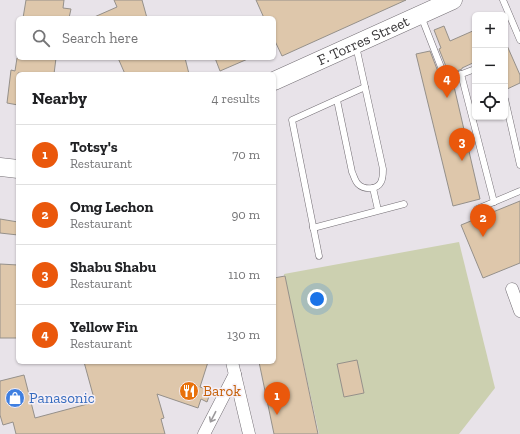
<!DOCTYPE html>
<meta charset="utf-8">
<style>
:root{--surface:#fff;--page:#f2f2f2;--text:#202124;--muted:#757577;--line:#e0e0e0;--accent:#ea580c}
body{margin:0;font-family:"Zilla Slab",serif;background:var(--page);color:var(--text)}
.controls{position:absolute;right:12px;top:12px;display:grid;overflow:hidden;border-radius:6px;box-shadow:0 1px 3px #0004}
.controls button{width:36px;height:36px;display:grid;place-items:center;padding:0;border:0;border-bottom:1px solid var(--line);background:var(--surface);color:var(--text);font:20px sans-serif}
.you{position:absolute;left:317px;top:299px;width:14px;height:14px;margin:-10px;border:3px solid #fff;border-radius:50%;background:#1a73e8;box-shadow:0 0 0 6px #1a73e833}
.badge{display:grid;place-items:center;width:26px;height:26px;border-radius:50%;background:var(--accent);color:#fff;font-size:13px;font-weight:700}
.pin{position:absolute;translate:-50% -33px;filter:drop-shadow(0 1px 2px #0008)}
.pin::after{content:'';position:absolute;top:21px;width:14px;height:12px;background:inherit;clip-path:polygon(0 0,100% 0,50% 100%)}
.list{margin:0;padding:0;list-style:none}
h2{display:flex;justify-content:space-between;align-items:center;height:52px;margin:0;padding:0 16px;font-size:17px}
h2 small{font-size:13px;font-weight:400;color:var(--muted)}
.list li{display:grid;grid-template-columns:26px 1fr auto;gap:12px;align-items:center;box-sizing:border-box;height:60px;padding:0 16px;border-top:1px solid var(--line)}
.list b{display:block;font-size:15px;white-space:nowrap}
.list p{margin:0;font-size:13px;white-space:nowrap;color:var(--muted)}
.list em{font-size:13px;font-style:normal;color:var(--muted)}
.icon{flex:none;width:22px;height:22px;fill:none;stroke:currentColor;stroke-width:2;stroke-linecap:round;stroke-linejoin:round}
.map{position:relative;flex:none;width:520px;height:434px;overflow:hidden}
.search{position:absolute;background:var(--surface);box-shadow:0 1px 3px #0004;left:16px;top:16px;width:260px;height:44px;display:flex;align-items:center;gap:10px;box-sizing:border-box;padding:0 14px;border-radius:6px;color:var(--muted);font-size:15px}
.panel{position:absolute;background:var(--surface);box-shadow:0 1px 3px #0004;left:16px;top:72px;width:260px;height:292px;border-radius:6px}
.map>svg:first-child{display:block}
</style>
<div class="map">
<svg width="520" height="434" viewBox="0 0 520 434">
<rect width="100%" height="100%" fill="#e8e3e9"/>
<!-- green -->
<path fill="#ccd0b0" d="M459,242L495,388L459,434H319L284,274Z"/>
<!-- building -->
<g fill="#dec7ab" stroke="#95908a">
<path d="M26,0H64L63,8L71,9L69,18H23Z"/>
<path d="M114,0H142L147,18H92L117,7Z"/>
<path d="M256,0H406L282,56L274,39V18H264Z"/>
<path d="M444,26L450,41L475,30V62L462,68V69L449,74L439,49L441,48L434,30Z"/>
<path d="M505,41L520,75V83L505,90Z"/>
<path d="M430,51L442,82L446,84L453,82L480,199L453,206L416,54Z"/>
<path d="M17,58H56L54,74L18,73V105L7,103L11,70L15,71Z"/>
<path d="M118,58H185L189,74H125Z"/>
<path d="M215,58H250L220,71Z"/>
<path d="M520,201V263L483,278L461,225Z"/>
<path d="M0,219L18,222V235L0,233Z"/>
<path d="M0,264L18,265V338H0Z"/>
<path d="M285,276L318,434H274L259,362H274V278Z"/>
<path d="M357,360L364,393L344,397L337,364Z"/>
<path d="M84,362H208L200,387L211,391L207,402L201,399L198,408L157,394L164,418L161,419L165,434H16L13,422L3,425L0,415V381L24,375L35,418L95,402Z"/>
</g>
<g fill="none" stroke-linecap="round" stroke-linejoin="round">
<!-- lane casing -->
<g stroke="#746f75" stroke-width="7">
<g id="lane">
<path d="M503,0L520,40"/>
<path d="M421,16L446,80L475,69"/>
<path d="M461,74L494,202"/>
<path d="M505,99L520,165"/>
<path d="M337,100L352,172C354,176 355,181 358,184C364,190 377,190 381,182C383,178 383,173 383,169L356,46"/>
<path d="M373,188L378,210"/>
<path d="M477,209L520,191"/>
<path d="M313,228L404,204"/>
<path d="M319,256L292,120L365,87"/>
</g>
</g>
<!-- street casing -->
<g stroke="#746f75" stroke-width="13">
<g id="street">
<path d="M512,289L520,311"/>
<path d="M232,362L249,434"/>
<path d="M204,434L235,374"/>
</g>
</g>
<!-- secondary casing -->
<g stroke="#746f75" stroke-width="19">
<g id="secondary">
<path id="s1" d="M274,81L453,0"/>
<path d="M0,167L18,169"/>
</g>
</g>
<!-- lane -->
<use href="#lane" stroke="#fff" stroke-width="6"/>
<!-- street -->
<use href="#street" stroke="#fff" stroke-width="12"/>
<!-- secondary -->
<use href="#secondary" stroke="#fff" stroke-width="18"/>
</g>
<!-- one-way arrows -->
<defs><path id="oneway-shaft" d="M-6 0H5M1.5-3L5.5 0L1.5 3" fill="none" stroke-width="1.6" stroke-linecap="round" stroke-linejoin="round"/></defs>
<use stroke="#9c9a9c" href="#oneway-shaft" transform="translate(213 417) rotate(117)"/>
<!-- icons -->
<defs>
<g id="restaurant-disc" transform="scale(1)"><circle r="9.5" fill="#e8710a" stroke="#f6f0f7"/><path d="M-5-6h1v4h1v-4h1v4h1v-4h1v5L-1.5 .5V6h-2V.5L-5-1ZM5-6V6H3V1.5H1.5Q1.5-4 5-6Z" fill="#fff"/></g>
<g id="shop-disc" transform="scale(1)"><circle r="9.5" fill="#3f7fe0" stroke="#f6f0f7"/><path d="M-5-2.5h2.3a2.7 3.5 0 0 1 5.4 0H5L5.5 6h-11ZM-1.5-2.5h3a1.5 2.3 0 0 0-3 0Z" fill="#fff"/></g>
</defs>
<g fill-rule="evenodd">
<use href="#restaurant-disc" x="189" y="391"/>
<use href="#shop-disc" x="15" y="398"/>
</g>
<g text-anchor="middle" dominant-baseline="central" stroke-width="3" stroke-linejoin="round" paint-order="stroke">
<!-- street labels -->
<g font-size="15" fill="#383638" stroke="#f6f0f7">
<text stroke="none"><textPath href="#s1" startOffset="98">F. Torres Street</textPath></text>
</g>
<!-- food labels -->
<g font-size="15" fill="#c56008" stroke="#f6f0f7" text-anchor="start">
<text x="203" y="391">Barok</text>
</g>
<!-- shop labels -->
<g font-size="15" fill="#366cbe" stroke="#f6f0f7" text-anchor="start">
<text x="29" y="398">Panasonic</text>
</g>
</g>
</svg>
<div class="controls">
<button>+</button>
<button>−</button>
<button><svg class="icon" aria-label="locate" viewBox="0 0 24 24"><circle cx="12" cy="12" r="6"/><path d="M12 2v4M12 18v4M2 12h4M18 12h4"/></svg></button>
</div>
<div class="you"></div>
<div class="pin badge" style="left:277px;top:415px">1</div>
<div class="pin badge" style="left:483px;top:237px">2</div>
<div class="pin badge" style="left:462px;top:161px">3</div>
<div class="pin badge" style="left:447px;top:98px">4</div>
<div class="search"><svg class="icon" aria-label="search" viewBox="0 0 24 24"><circle cx="10" cy="10" r="6"/><path d="M15 15l6 6"/></svg>Search here</div>
<section class="panel">
<h2>Nearby<small>4 results</small></h2>
<ul class="list">
<li><span class="badge">1</span><div><b>Totsy's</b><p>Restaurant</p></div><em>70 m</em></li>
<li><span class="badge">2</span><div><b>Omg Lechon</b><p>Restaurant</p></div><em>90 m</em></li>
<li><span class="badge">3</span><div><b>Shabu Shabu</b><p>Restaurant</p></div><em>110 m</em></li>
<li><span class="badge">4</span><div><b>Yellow Fin</b><p>Restaurant</p></div><em>130 m</em></li>
</ul>
</section>
</div>
